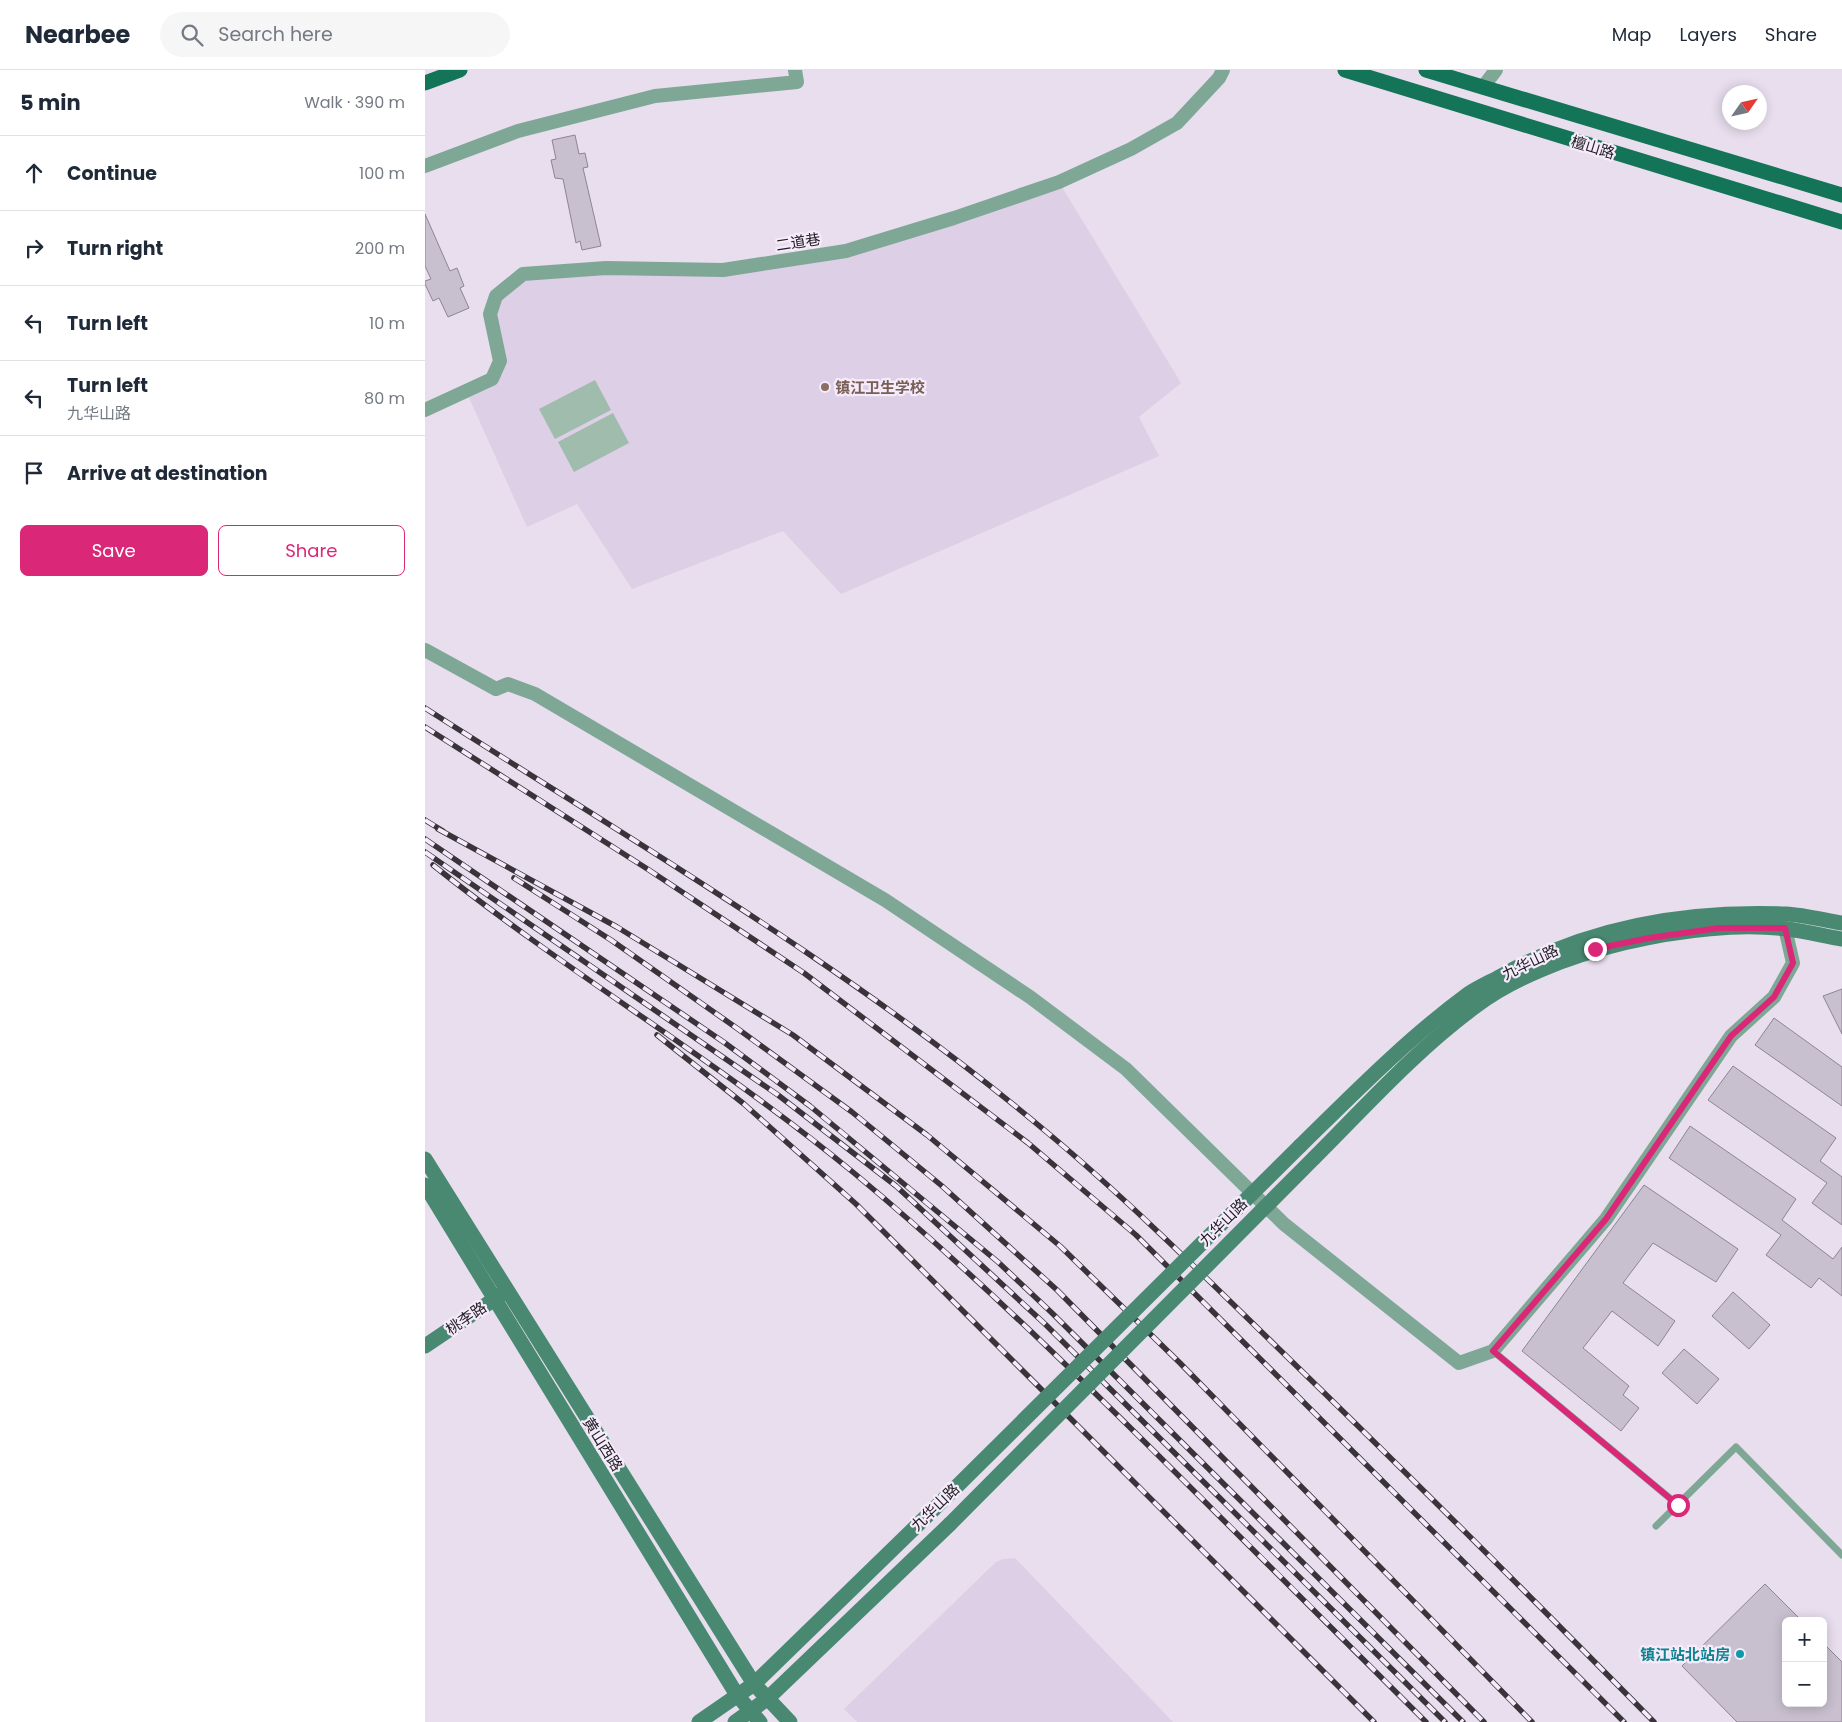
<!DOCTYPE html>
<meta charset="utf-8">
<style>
:root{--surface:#fff;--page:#f6f6f7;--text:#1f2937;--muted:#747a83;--line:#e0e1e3;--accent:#db2777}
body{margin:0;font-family:Poppins,"Noto Sans SC",sans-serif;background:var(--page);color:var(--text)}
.controls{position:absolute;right:15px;bottom:15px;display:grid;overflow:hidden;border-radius:8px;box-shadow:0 2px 12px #0003}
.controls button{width:45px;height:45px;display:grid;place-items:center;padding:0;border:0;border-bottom:1px solid var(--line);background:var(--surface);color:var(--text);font:25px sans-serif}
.compass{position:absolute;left:1297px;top:15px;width:45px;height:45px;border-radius:50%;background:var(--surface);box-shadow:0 2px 12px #0003;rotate:56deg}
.stop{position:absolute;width:15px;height:15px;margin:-11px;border:4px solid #db2777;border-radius:50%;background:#fff}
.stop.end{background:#db2777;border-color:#fff;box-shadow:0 1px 5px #0008}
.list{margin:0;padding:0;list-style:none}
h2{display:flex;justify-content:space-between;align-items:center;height:65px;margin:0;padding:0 20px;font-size:21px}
h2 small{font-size:16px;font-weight:400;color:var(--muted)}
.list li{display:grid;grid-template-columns:32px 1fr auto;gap:15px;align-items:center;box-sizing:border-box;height:75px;padding:0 20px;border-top:1px solid var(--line)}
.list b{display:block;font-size:19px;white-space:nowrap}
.list p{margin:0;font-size:16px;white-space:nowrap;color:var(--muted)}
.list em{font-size:16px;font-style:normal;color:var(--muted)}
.actions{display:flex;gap:10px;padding:15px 20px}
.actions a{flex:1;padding:11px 0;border:1px solid var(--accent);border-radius:8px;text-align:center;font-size:18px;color:var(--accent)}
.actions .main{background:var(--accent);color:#fff}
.icon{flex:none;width:28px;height:28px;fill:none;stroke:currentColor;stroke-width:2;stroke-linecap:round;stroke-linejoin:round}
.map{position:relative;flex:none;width:1417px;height:1652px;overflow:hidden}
header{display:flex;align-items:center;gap:30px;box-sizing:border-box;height:70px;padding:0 25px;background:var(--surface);border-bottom:1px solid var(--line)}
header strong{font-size:24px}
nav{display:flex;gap:28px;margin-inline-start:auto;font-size:18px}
.search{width:350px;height:45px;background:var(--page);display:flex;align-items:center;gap:12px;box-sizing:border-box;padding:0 18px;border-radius:28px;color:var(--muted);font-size:19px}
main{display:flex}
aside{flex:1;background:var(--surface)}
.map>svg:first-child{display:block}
</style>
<header>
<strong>Nearbee</strong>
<div class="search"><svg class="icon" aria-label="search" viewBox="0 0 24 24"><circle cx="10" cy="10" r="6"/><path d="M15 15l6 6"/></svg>Search here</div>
<nav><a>Map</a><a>Layers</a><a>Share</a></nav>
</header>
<main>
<aside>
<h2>5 min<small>Walk · 390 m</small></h2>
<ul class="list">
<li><svg class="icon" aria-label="ahead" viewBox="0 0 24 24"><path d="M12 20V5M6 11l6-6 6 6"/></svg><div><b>Continue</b></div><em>100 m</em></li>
<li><svg class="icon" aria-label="right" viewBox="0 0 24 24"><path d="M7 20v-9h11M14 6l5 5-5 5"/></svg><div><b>Turn right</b></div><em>200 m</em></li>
<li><svg class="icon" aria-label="left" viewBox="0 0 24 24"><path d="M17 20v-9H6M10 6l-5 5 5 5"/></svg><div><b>Turn left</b></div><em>10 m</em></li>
<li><svg class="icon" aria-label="left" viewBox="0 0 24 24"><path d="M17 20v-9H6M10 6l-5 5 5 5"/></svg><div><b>Turn left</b><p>九华山路</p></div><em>80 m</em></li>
<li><svg class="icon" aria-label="arrive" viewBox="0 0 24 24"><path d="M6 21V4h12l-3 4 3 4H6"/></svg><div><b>Arrive at destination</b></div></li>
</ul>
<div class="actions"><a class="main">Save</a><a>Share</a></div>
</aside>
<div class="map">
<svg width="1417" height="1652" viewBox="0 0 1417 1652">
<rect width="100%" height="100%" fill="#e8deee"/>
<!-- built -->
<g fill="#ddcfe5">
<path d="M634,112L756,313L714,347L734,386L416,524L358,461L207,519L152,434L102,457L41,321L67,309L75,291L65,244L98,204L298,200L421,181Z"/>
<path d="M590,1488L748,1652H432L419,1639L571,1492L578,1489Z"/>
</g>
<!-- green -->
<g fill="#a0bcad">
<path d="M170,310L186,340L130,369L114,339Z"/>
<path d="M188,343L204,373L149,402L133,372Z"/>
</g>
<!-- building -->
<g fill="#c9c0cf" stroke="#8e8594">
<path d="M150,65L154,84L160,83L163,97L158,98L176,176L157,180L155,171L151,173L138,109L130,108L126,90L131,89L127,70Z"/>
<path d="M0,144L25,201L32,198L39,216L35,218L44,238L23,247L14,228L8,231L0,214V211L6,209L0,196Z"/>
<path d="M1417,919V964L1398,926Z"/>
<path d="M1349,948L1417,997V1036L1330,975Z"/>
<path d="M1308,996L1411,1068L1395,1091L1417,1107V1155L1387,1133L1402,1113L1283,1030Z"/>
<path d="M1265,1056L1371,1129L1357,1150L1408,1189L1417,1177V1226L1394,1208L1386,1218L1341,1185L1356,1165L1244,1088Z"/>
<path d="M1219,1115L1313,1179L1291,1212L1228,1173L1198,1213L1250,1251L1233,1276L1187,1241L1158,1278L1204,1316L1198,1325L1214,1338L1196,1361L1097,1281Z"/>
<path d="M1308,1222L1345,1255L1324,1279L1287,1246Z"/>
<path d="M1259,1279L1294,1309L1272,1334L1237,1303Z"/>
<path d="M1340,1514L1377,1551H1361V1633H1398V1573L1417,1592V1652H1312L1257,1596Z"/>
</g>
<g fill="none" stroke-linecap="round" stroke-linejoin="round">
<!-- lane -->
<g stroke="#7ea796" stroke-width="7">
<path d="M1068,1281L1253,1435"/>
<path d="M1231,1456L1311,1377L1417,1485"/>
</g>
<!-- street -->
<g stroke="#7ea796" stroke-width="14">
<path d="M1058,17L1071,0"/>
<path d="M0,96L93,61L230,26L372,12L370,0"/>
<path d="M0,340L67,309L75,291L65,244L71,226L98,204L181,198L298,200L421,181L529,148L634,112L706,79L752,53L794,8L798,0"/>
<path d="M0,580L71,619L83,614L110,624L460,830L605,927L701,999L859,1154L1034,1293L1068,1281L1181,1149L1306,966L1349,927L1368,893L1360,858"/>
</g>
<!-- secondary -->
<g stroke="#498972" stroke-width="15">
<path d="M875,1076C929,1023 982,969 1043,924C1054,917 1065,912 1076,906C1163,857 1262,840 1361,844C1379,845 1399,850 1417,853"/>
<path d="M889,1088C941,1036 991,980 1051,936C1123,881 1272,848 1361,859C1380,861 1399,866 1417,869"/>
<path d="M0,1089L329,1614L365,1652"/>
<path d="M0,1115L312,1625L335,1652"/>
<path d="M0,1276L77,1224"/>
<path d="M274,1652L329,1614L509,1439"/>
<path d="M310,1652L342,1629L525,1454"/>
</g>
<!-- primary -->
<g stroke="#137458" stroke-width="15">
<path d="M920,0L1417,152"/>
<path d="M1001,0L1417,125"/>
<path d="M0,13L35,0"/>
</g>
<!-- rail casing -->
<g stroke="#38343a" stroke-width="5.5">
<g id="rail">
<path d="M0,638C212,774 431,901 624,1064C704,1131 778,1205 853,1278C980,1401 1105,1526 1229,1652"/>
<path d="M0,657L224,800L379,903L603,1073L711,1165L1199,1652"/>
<path d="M0,750L18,761"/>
<path d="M13,759L192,857L368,965L502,1065L635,1176L755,1293L1107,1652"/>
<path d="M0,769L300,973L385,1036L573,1192L627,1243L1038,1652"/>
<path d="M0,782L353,1025L471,1116L620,1254L1020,1652"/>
<path d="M8,795C144,904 295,992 429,1103C541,1196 645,1298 748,1400C833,1484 917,1568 1001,1652"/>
<path d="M89,808L186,870L313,959L427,1042L517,1116L632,1220L1059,1652"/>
<path d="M232,965L319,1034L431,1134L949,1652"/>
</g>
</g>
<!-- rail -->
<use href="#rail" stroke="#f5ebfb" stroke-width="4" stroke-dasharray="11" stroke-linecap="butt"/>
<!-- secondary-bridge -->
<g stroke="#498972" stroke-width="15">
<path d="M509,1439L875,1076"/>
<path d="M525,1454L889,1088"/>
</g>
</g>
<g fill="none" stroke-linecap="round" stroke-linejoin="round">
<!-- route -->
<path stroke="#db2777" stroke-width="6" d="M1170,879L1224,868L1294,858H1360L1368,893L1349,927L1306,966L1181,1149L1068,1281L1253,1435"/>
</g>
<!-- markers -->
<circle fill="#8d6e63" stroke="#f5ebfb" stroke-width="2" cx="400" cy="317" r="5"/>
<circle fill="#0f9aa8" stroke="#f5ebfb" stroke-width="2" cx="1315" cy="1584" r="5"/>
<g text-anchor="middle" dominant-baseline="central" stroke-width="4.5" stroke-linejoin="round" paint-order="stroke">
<!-- street labels -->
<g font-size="15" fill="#232025" stroke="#f5ebfb">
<text transform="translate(1168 77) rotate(17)">檀山路</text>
<text transform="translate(373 172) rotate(-9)">二道巷</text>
<text transform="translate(1105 892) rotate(-26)">九华山路</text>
<text transform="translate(798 1152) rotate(-45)">九华山路</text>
<text transform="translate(41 1248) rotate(-34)">桃李路</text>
<text transform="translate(178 1374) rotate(58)">黄山西路</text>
<text transform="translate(510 1437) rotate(-44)">九华山路</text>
</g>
<!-- education labels -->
<g font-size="15" font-weight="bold" fill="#785e54" stroke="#f5ebfb" text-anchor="start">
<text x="410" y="317">镇江卫生学校</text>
</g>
<!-- culture labels -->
<g font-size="15" font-weight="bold" fill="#0d838f" stroke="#f5ebfb" text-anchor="end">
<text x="1305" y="1584">镇江站北站房</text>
</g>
</g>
</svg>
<div class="controls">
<button>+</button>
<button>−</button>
</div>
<svg class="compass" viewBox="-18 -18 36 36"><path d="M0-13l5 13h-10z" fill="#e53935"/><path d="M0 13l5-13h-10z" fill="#747a83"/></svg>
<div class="stop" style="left:1253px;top:1435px"></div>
<div class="stop end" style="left:1170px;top:879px"></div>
</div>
</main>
